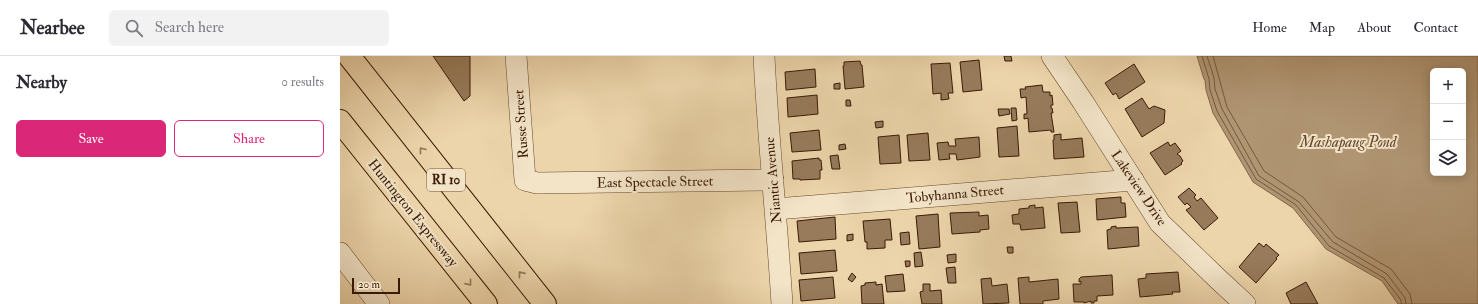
<!DOCTYPE html>
<meta charset="utf-8">
<style>
:root{--surface:#fff;--page:#f2f2f3;--text:#2b2b33;--muted:#7c7c81;--line:#e1e1e2;--accent:#db2777}
body{margin:0;font-family:"IM FELL Double Pica",serif;background:var(--page);color:var(--text)}
.controls{position:absolute;right:12px;top:12px;display:grid;overflow:hidden;border-radius:6px;box-shadow:0 2px 10px #0003}
.controls button{width:36px;height:36px;display:grid;place-items:center;padding:0;border:0;border-bottom:1px solid var(--line);background:var(--surface);color:var(--text);font:20px sans-serif}
.scale{position:absolute;left:12px;bottom:10px;width:48px;box-sizing:border-box;padding-left:4px;border:2px solid #3a1a05;border-top:0;font-size:11px;line-height:14px;white-space:nowrap;color:#3a1a05;-webkit-text-stroke:3px #f3e4c8;paint-order:stroke}
.list{margin:0;padding:0;list-style:none}
h2{display:flex;justify-content:space-between;align-items:center;height:52px;margin:0;padding:0 16px;font-size:17px}
h2 small{font-size:13px;font-weight:400;color:var(--muted)}
.actions{display:flex;gap:8px;padding:12px 16px}
.actions a{flex:1;padding:9px 0;border:1px solid var(--accent);border-radius:6px;text-align:center;font-size:14px;color:var(--accent)}
.actions .main{background:var(--accent);color:#fff}
.icon{flex:none;width:22px;height:22px;fill:none;stroke:currentColor;stroke-width:2;stroke-linecap:round;stroke-linejoin:round}
.map{position:relative;flex:none;width:1138px;height:248px;overflow:hidden}
header{display:flex;align-items:center;gap:24px;box-sizing:border-box;height:56px;padding:0 20px;background:var(--surface);border-bottom:1px solid var(--line)}
header strong{font-size:19px}
nav{display:flex;gap:22px;margin-inline-start:auto;font-size:14px}
.search{width:280px;height:36px;background:var(--page);display:flex;align-items:center;gap:10px;box-sizing:border-box;padding:0 14px;border-radius:6px;color:var(--muted);font-size:15px}
main{display:flex}
aside{flex:1;background:var(--surface)}
.map>svg:first-child{display:block}
</style>
<header>
<strong>Nearbee</strong>
<div class="search"><svg class="icon" aria-label="search" viewBox="0 0 24 24"><circle cx="10" cy="10" r="6"/><path d="M15 15l6 6"/></svg>Search here</div>
<nav><a>Home</a><a>Map</a><a>About</a><a>Contact</a></nav>
</header>
<main>
<aside>
<h2>Nearby<small>0 results</small></h2>
<ul class="list">
</ul>
<div class="actions"><a class="main">Save</a><a>Share</a></div>
</aside>
<div class="map">
<svg width="1138" height="248" viewBox="0 0 1138 248">
<rect width="100%" height="100%" fill="#edd5ab"/>
<filter id="stains"><feTurbulence type="fractalNoise" baseFrequency=".005" numOctaves="4"/><feColorMatrix values="0 0 0 0 .2 0 0 0 0 .09 0 0 0 0 .02 0 0 0 .5 -.17"/></filter>
<radialGradient id="worn" r=".72"><stop offset=".6" stop-color="#630" stop-opacity="0"/><stop offset="1" stop-color="#630" stop-opacity=".3"/></radialGradient>
<!-- water -->
<path fill="#b09573" stroke="#816447" fill-rule="evenodd" d="M857,0H1138V248H1058L1042,225L986,193L953,152L913,126L873,57L866,34L865,24L864,23ZM1093,15H1123V117H1093Z"/>
<g fill="none" stroke-linecap="round" stroke-linejoin="round">
<!-- shore -->
<g stroke="#75583c" stroke-width="1">
<path d="M862,0L869,23L870,34L877,55L916,123L956,149L989,190L1044,222L1061,244V248"/>
<path d="M867,0L874,22L875,33L882,53L919,120L959,146L993,186L1047,218L1065,242L1066,248"/>
<path d="M873,0L887,51L924,115L963,141L996,181L1051,213L1070,238L1072,248"/>
</g>
</g>
<!-- building -->
<g fill="#977b5b" stroke="#3a1a05">
<path d="M93,0H130V40L124,45Z"/>
<path d="M664,0H671L672,5H665Z"/>
<path d="M639,4L642,34L623,36L620,6Z"/>
<path d="M520,5L521,9H522L524,31L505,33L503,10H504V6Z"/>
<path d="M610,7L613,37H608L609,43L601,44V37L593,38L591,8Z"/>
<path d="M794,8L805,26L779,43L776,37L773,39L765,27Z"/>
<path d="M475,13L476,31L446,34L445,16Z"/>
<path d="M500,27V33H494V28Z"/>
<path d="M702,29L703,36H710V40L712,39L713,49H711V52H712L713,57H711L714,76H711V74L689,76L688,62L684,63V58H687L686,41L681,42L680,33H686L685,31Z"/>
<path d="M477,39L478,58L448,61L447,42Z"/>
<path d="M802,42L809,53L814,50L825,54L824,67L802,81L785,53Z"/>
<path d="M506,44H510L511,50H506Z"/>
<path d="M671,52H676L677,64L672,65Z"/>
<path d="M658,53H669L670,58L659,60Z"/>
<path d="M543,65V71L536,72L535,66Z"/>
<path d="M677,70L679,100L659,101L657,72Z"/>
<path d="M479,74L481,94L452,96L450,77Z"/>
<path d="M588,77L590,104L569,105L567,79Z"/>
<path d="M721,78V84L742,82L744,101L714,103L713,84H714V79Z"/>
<path d="M559,79L561,107L540,108L538,81Z"/>
<path d="M639,81L640,101L617,104L616,98H609L610,103L599,104L597,87L608,86L609,90H616L615,83Z"/>
<path d="M828,86L830,90L835,87L841,95L837,98L840,100L843,105L841,107L842,108L825,119L810,97Z"/>
<path d="M505,88L506,93L499,94V89Z"/>
<path d="M498,99L500,113H492L490,100Z"/>
<path d="M479,102V104H481L482,114H480V123L460,124V123H453L452,105Z"/>
<path d="M849,132L856,139L854,141L857,145L861,142L878,162L864,174L846,154L851,151L847,147L845,149L838,141Z"/>
<path d="M781,141V147H785L786,161L757,164L756,143Z"/>
<path d="M737,146L740,176L721,177L718,147Z"/>
<path d="M695,149V152L703,151L705,172L681,174L680,168H673L672,159L679,158V153L689,152V150Z"/>
<path d="M639,156V160L648,159L649,173L640,174V176L612,178L610,157Z"/>
<path d="M598,158L600,191L579,193L576,160Z"/>
<path d="M495,161L496,183L459,186L457,165Z"/>
<path d="M550,163L552,184H545V192L527,193V186H525L523,165Z"/>
<path d="M776,170V172L798,171L799,190L768,193L767,174L771,173V171Z"/>
<path d="M569,176L570,188L561,189L560,177Z"/>
<path d="M513,178V184L507,185V179Z"/>
<path d="M919,187L924,191L926,188L939,199L936,202L937,203L916,227L899,211Z"/>
<path d="M667,191H673V197H668Z"/>
<path d="M495,194L497,215L461,218L459,197Z"/>
<path d="M581,196L583,210L575,211L574,197Z"/>
<path d="M616,198V206L608,207L607,199Z"/>
<path d="M565,205H570V210L566,211Z"/>
<path d="M615,211L616,227H608L606,212Z"/>
<path d="M838,216L840,236H832L833,238L800,241L798,223L806,222V218Z"/>
<path d="M512,217L516,221L512,226L508,223Z"/>
<path d="M563,218L565,235L547,236L545,220Z"/>
<path d="M772,219L773,239L757,240V245H754V247H751V245L744,247V246H734L733,228H741V225L739,226V223L741,221Z"/>
<path d="M493,221L495,242L461,245L459,224Z"/>
<path d="M689,221V226L718,223L719,243L703,245V248H680L678,222Z"/>
<path d="M651,222L652,230L667,228L669,247L643,248L641,223Z"/>
<path d="M536,226V229L542,228L544,248H522L521,230L525,229V227Z"/>
<path d="M966,226L978,248H951L946,237Z"/>
<path d="M583,228H590V235L601,234L602,248H582L580,236L583,235Z"/>
</g>
<g fill="none" stroke-linecap="round" stroke-linejoin="round">
<!-- minor casing -->
<g stroke="#67492e" stroke-width="22">
<g id="minor">
<path d="M176,0L185,124L197,127L433,124"/>
<path d="M424,0C428,83 437,165 442,248"/>
<path d="M712,0L743,46L820,167L878,223L905,248"/>
<path d="M436,153L793,124"/>
<path d="M0,197L39,248"/>
</g>
</g>
<!-- highway casing -->
<g stroke="#3a1a05" stroke-width="24">
<g id="highway">
<path d="M9,0L205,248"/>
<path d="M0,65L146,248"/>
</g>
</g>
<!-- minor -->
<use href="#minor" stroke="#f3e4c8" stroke-width="21"/>
<!-- highway -->
<use href="#highway" stroke="#edd5ab" stroke-width="22"/>
</g>
<!-- one-way arrows -->
<defs><path id="oneway-chevron" d="M-2-3.5L2.5 0L-2 3.5" fill="none" stroke-width="1.6" stroke-linecap="round" stroke-linejoin="round"/></defs>
<g stroke="#947858">
<use href="#oneway-chevron" transform="translate(82 94) rotate(-128)"/>
<use href="#oneway-chevron" transform="translate(181 218) rotate(-129)"/>
<use href="#oneway-chevron" transform="translate(129 227) rotate(51)"/>
</g>
<g text-anchor="middle" dominant-baseline="central" stroke-width="4" stroke-linejoin="round" paint-order="stroke">
<!-- shield labels -->
<rect fill="#f3e4c8" stroke="#725740" stroke-width="1" x="87" y="113" width="38" height="22" rx="3"/>
<g font-size="13" font-weight="bold" fill="#3a1a05">
<text x="106" y="124">RI 10</text>
</g>
<!-- street labels -->
<g font-size="14" fill="#3a1a05" stroke="#f3e4c8">
<text transform="translate(181 68) rotate(-94)">Russe Street</text>
<text transform="translate(433 124) rotate(-95)">Niantic Avenue</text>
<text transform="translate(315 126) rotate(-1)">East Spectacle Street</text>
<text transform="translate(799 132) rotate(56)">Lakeview Drive</text>
<text transform="translate(615 138) rotate(-5)">Tobyhanna Street</text>
<text transform="translate(73 157) rotate(51)">Huntington Expressway</text>
</g>
<!-- water labels -->
<g font-size="15" font-style="italic" fill="#63452c" stroke="#f3e4c8">
<text x="1008" y="86">Mashapaug Pond</text>
</g>
</g>
<rect width="100%" height="100%" filter="url(#stains)"/>
<rect width="100%" height="100%" fill="url(#worn)"/>
</svg>
<div class="controls">
<button>+</button>
<button>−</button>
<button><svg class="icon" aria-label="layers" viewBox="0 0 24 24"><path d="M12 4l9 5-9 5-9-5zM3 14l9 5 9-5"/></svg></button>
</div>
<div class="scale">20 m</div>
</div>
</main>
